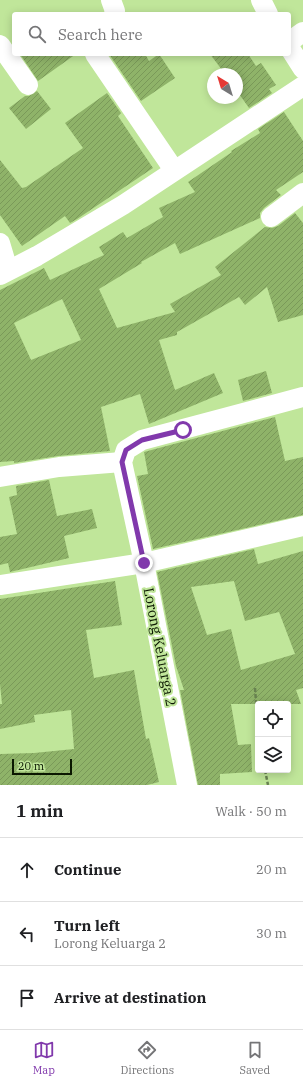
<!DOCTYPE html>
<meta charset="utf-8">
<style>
:root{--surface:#fff;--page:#f2f2f2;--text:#202124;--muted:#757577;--line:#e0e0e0;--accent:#8139ac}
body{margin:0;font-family:"IBM Plex Serif",serif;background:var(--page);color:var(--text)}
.controls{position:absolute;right:12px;bottom:12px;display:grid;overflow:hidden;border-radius:4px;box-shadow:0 2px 10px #0003}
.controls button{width:36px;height:36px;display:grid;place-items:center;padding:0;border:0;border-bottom:1px solid var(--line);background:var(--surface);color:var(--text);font:20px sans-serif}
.compass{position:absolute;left:207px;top:68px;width:36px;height:36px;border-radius:50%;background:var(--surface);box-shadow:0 2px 10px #0003;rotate:322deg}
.scale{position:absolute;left:12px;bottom:10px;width:60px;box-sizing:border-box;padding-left:4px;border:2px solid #0a1700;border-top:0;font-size:11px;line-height:14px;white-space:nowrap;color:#0a1700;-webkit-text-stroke:3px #c0e69a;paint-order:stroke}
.stop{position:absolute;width:12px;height:12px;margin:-9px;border:3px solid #8139ac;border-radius:50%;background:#fff}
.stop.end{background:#8139ac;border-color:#fff;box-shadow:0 1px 4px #0008}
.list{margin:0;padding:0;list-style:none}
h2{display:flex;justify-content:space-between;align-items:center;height:52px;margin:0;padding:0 16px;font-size:17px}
h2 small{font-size:13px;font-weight:400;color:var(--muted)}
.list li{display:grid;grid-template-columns:26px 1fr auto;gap:12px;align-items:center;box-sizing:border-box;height:64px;padding:0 16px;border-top:1px solid var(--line)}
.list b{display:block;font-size:15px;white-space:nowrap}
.list p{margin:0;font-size:13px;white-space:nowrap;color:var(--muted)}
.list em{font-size:13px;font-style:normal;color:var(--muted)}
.icon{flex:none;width:22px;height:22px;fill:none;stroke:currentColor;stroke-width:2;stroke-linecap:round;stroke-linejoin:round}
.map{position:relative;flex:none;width:303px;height:785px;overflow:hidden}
.search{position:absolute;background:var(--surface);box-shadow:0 2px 10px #0003;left:12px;right:12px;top:12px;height:44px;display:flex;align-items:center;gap:10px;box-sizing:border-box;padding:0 14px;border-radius:4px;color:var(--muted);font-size:15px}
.sheet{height:244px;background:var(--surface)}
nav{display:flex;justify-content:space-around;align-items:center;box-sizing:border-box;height:56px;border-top:1px solid var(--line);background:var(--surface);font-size:11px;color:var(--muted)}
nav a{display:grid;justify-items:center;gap:2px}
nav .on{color:var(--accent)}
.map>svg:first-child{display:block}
</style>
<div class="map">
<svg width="303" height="785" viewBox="0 0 303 785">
<defs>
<pattern id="building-hatch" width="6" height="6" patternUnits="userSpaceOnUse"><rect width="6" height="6" fill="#8fb369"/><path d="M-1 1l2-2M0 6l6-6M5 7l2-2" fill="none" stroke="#7a9959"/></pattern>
</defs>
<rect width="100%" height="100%" fill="#c0e69a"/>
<!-- building -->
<g fill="url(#building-hatch)" fill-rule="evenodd">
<path d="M20,54H76L38,81Z"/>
<path d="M109,54H145L149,61L159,54L175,78L141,101Z"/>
<path d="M210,54H248L256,66L261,63L276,85L269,89L272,93L249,108L237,91V74H225Z"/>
<path d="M37,91L51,109L26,129L9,108L25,96H29Z"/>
<path d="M107,93L121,113L118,116L153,168L77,219L70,223L65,216L22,246L0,215V160L22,188L26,187L83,148L65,123Z"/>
<path d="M284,112L303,141V172L276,190L281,195L264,208L260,213V218L180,254L175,243L141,262L142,263L99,289L117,328L175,312L170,304L221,275L215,267L265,227L272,228L278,226L295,213L303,223V315L278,322L267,287L245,305L239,297L177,332V335L159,340L175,390L214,373L223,393L149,424L140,394L101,407L110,451L58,456L14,463V461L0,462V290L44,268L50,280L104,255L99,247L123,232L127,238L163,217L159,208L195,192L188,182L232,152L231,151L260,133L258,129ZM62,299L81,340L31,360L14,323Z"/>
<path d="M266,371L272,393L243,401L238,380Z"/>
<path d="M275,417L285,461L303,457V515L153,549L137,476L148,474L144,452Z"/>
<path d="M49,480L57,516L92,509L97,528L64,536L69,558L10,572L8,563L0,565V537L17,534L9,497L17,495L16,486Z"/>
<path d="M254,549L258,564L303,551V688L296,690L301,704H231L238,745L251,744L252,772L220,774V785H198L180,690H184L176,666L157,572ZM234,581L245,621L279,612L295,654L241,670L231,629L207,635L191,587Z"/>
<path d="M115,581L122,625L86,630L94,678L134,670L146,739L149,738L159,782L147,785H0V754L34,753L74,749L71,710L34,715L35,722L0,729V704H2L0,684V599Z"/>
</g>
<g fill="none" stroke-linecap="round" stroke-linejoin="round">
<!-- path -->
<g stroke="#688250" stroke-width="2.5" stroke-dasharray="4 2" stroke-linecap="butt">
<path d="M255,688L258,730"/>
<path d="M265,770L268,785"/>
</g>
<!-- street -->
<g stroke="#fff" stroke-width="20">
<path d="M111,0L115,11L114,14"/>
<path d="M261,0L268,14"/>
<path d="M289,42L303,32"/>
<path d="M0,45L28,85"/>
<path d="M289,47L303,69"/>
<path d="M95,54L174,170"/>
<path d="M271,217L303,193"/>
<path d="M0,243L8,270"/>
<path d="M0,275L37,256L123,205L303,86"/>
<path d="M0,477L59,467L122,462"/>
<path d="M0,585L144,563L303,526"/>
<path d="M187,785L144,563L122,462L126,450L142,440L303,397"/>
</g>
</g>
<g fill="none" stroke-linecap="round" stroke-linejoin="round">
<!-- route -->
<path stroke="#8139ac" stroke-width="5" d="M144,563L122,462L126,450L142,440L183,430"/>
</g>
<g text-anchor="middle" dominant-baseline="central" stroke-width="4" stroke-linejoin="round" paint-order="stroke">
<!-- street labels -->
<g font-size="14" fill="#0a1700" stroke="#c0e69a">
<text transform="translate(160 647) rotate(79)">Lorong Keluarga 2</text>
</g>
</g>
</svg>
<div class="controls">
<button><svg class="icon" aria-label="locate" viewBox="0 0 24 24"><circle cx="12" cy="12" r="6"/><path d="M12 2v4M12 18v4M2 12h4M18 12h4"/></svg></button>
<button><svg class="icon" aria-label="layers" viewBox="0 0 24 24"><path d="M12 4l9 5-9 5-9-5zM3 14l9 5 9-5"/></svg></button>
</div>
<svg class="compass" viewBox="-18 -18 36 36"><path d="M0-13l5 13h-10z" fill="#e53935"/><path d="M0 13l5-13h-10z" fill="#757577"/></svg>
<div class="scale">20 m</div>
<div class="stop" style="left:183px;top:430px"></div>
<div class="stop end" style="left:144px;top:563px"></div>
<div class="search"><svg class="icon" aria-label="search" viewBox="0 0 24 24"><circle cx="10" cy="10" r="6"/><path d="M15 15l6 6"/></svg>Search here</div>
</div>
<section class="sheet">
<h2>1 min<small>Walk · 50 m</small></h2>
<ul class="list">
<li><svg class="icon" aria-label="ahead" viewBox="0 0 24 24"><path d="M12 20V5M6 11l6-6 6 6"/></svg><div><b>Continue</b></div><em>20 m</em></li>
<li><svg class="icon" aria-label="left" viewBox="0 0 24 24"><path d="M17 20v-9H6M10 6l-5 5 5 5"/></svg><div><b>Turn left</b><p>Lorong Keluarga 2</p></div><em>30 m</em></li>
<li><svg class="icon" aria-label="arrive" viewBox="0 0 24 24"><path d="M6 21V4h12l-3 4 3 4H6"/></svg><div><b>Arrive at destination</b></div></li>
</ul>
</section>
<nav>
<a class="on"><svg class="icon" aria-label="map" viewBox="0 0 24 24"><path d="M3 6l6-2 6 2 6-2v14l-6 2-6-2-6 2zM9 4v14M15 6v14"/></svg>Map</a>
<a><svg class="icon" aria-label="directions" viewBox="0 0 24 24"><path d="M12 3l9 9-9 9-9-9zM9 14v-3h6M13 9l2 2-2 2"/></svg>Directions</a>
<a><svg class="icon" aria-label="saved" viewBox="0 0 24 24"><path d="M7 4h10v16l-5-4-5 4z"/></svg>Saved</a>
</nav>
